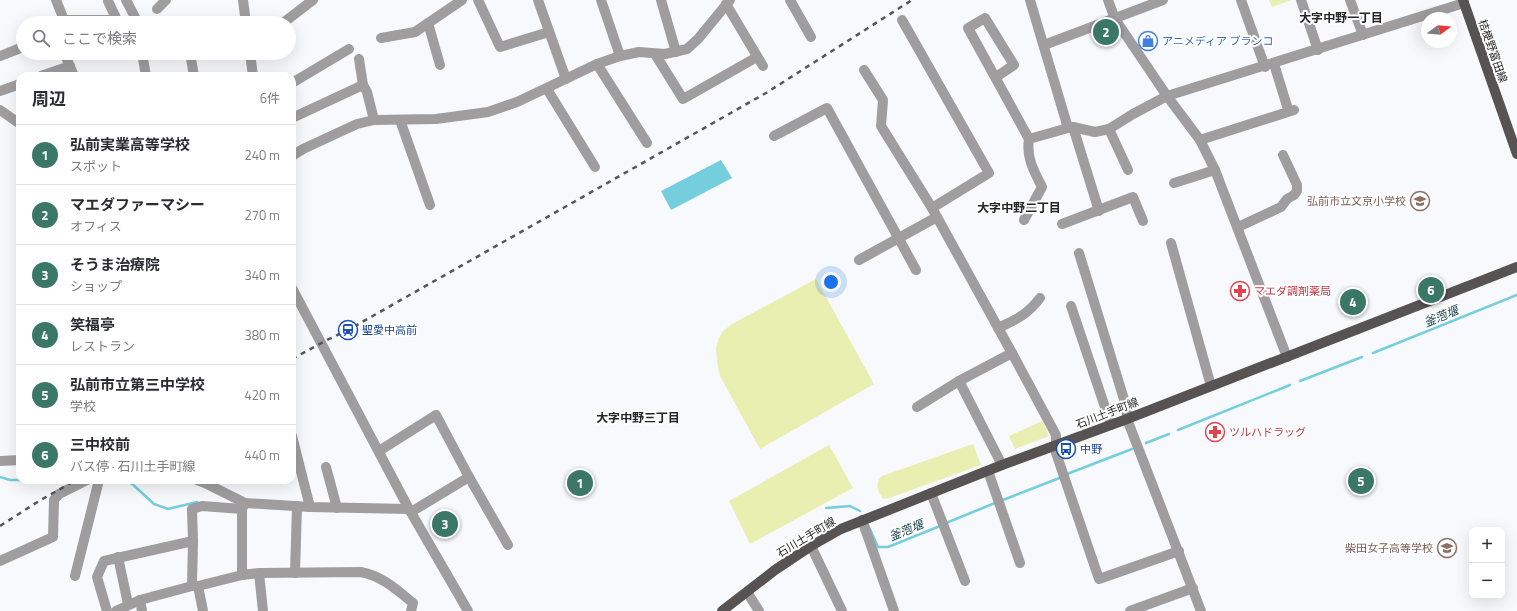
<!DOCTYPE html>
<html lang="ja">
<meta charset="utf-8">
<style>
:root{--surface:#fff;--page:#f7f7f7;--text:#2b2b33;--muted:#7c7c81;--line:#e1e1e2;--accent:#3a7865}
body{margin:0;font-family:"Titillium Web","Noto Sans JP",sans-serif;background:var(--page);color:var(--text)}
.controls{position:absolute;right:12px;bottom:12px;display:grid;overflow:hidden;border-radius:8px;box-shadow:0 4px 16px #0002}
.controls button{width:36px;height:36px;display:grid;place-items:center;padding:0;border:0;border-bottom:1px solid var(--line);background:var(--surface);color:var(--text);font:20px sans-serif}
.compass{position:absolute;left:1421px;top:12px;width:36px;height:36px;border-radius:50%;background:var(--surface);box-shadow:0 4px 16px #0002;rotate:74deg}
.you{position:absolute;left:831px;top:282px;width:14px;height:14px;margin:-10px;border:3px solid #fff;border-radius:50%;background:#1a73e8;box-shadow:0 0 0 6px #1a73e833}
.badge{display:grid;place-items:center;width:26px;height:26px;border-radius:50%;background:var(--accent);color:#fff;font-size:13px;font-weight:700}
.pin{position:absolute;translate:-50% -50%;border:2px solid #fff;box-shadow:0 1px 4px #0006}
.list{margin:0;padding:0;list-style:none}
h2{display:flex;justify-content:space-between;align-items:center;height:52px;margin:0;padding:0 16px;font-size:17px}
h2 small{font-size:13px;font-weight:400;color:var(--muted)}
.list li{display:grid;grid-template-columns:26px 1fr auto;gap:12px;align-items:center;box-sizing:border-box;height:60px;padding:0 16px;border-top:1px solid var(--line)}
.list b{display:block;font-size:15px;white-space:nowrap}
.list p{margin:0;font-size:13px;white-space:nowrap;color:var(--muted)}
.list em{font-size:13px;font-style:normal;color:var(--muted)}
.icon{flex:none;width:22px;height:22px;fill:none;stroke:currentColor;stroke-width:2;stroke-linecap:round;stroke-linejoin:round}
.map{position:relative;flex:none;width:1517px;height:611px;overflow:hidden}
.search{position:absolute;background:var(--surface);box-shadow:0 4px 16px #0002;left:16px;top:16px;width:280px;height:44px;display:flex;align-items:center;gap:10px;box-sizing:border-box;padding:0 14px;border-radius:22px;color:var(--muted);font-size:15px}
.panel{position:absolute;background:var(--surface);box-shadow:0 4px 16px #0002;left:16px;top:72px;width:280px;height:412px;border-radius:12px}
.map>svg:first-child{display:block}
</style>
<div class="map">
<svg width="1517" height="611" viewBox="0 0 1517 611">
<rect width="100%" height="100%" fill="#f8f9fc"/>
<!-- green -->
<g fill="#e9eeb1">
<path d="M1269,0H1291L1272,7Z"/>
<path d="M816,279L874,384L760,449L720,376L718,368L716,348L719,338L723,331L732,324Z"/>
<path d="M1042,421L1049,436L1015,449L1009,436Z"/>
<path d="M973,444L981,465L889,498L883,499C878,492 874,483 882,476Z"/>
<path d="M829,445L853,488L750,544L729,501Z"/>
</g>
<!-- water -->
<path fill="#74cede" d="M721,160L732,178L671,210L661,191Z"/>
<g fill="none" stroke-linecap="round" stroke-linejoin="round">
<!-- stream -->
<g stroke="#74cede" stroke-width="2.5">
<path d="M1373,353L1517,295"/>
<path d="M1300,381L1362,357"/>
<path d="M1178,430L1290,385"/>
<path d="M1146,443L1169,434"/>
<path d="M1067,474L1132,449"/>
<path d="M0,477L10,480H32"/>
<path d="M128,480L154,504L168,509L197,502"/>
<path d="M1003,500L1062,477"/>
<path d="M826,508L850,506L860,511"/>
<path d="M946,523L995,503"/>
<path d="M868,525L878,547H888L940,526"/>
</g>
<!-- minor -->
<g stroke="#9f9d9d" stroke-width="10">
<path d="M56,0L64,20H117L108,1"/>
<path d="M126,0L138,23"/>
<path d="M243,0L246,23"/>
<path d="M478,0L500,47L549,32"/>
<path d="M538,0L566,79"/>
<path d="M601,0L620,56"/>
<path d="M661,0L676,52"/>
<path d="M790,0L811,37"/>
<path d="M1030,0L1068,128"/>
<path d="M1108,0L1115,19L1167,96L1200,140L1215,170L1287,357"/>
<path d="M1241,0L1265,67"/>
<path d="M1301,0L1318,50"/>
<path d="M1350,0L1363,35"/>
<path d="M726,4L763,66"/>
<path d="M157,9L166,0"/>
<path d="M902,20L989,173L932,208L1012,353L1056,435V453L1099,579L1179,551"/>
<path d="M138,22H152"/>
<path d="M283,23L313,0"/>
<path d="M428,23L440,65"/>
<path d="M381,38L415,32L462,0"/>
<path d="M1044,45L1163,0"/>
<path d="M142,53L146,76"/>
<path d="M190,53L194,76"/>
<path d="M250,53L253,76"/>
<path d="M655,54L683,99L757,57"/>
<path d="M0,56L23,47"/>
<path d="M359,59L363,85"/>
<path d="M597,64L647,143"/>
<path d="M1274,64L1287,106"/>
<path d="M864,70L883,100L881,126L932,208"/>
<path d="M41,76L70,66"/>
<path d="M74,76L65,55L76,53"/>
<path d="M996,77L1014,65L985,18L968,28L1029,139"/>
<path d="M292,83L349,49"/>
<path d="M547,89L595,167"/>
<path d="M0,91L20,84"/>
<path d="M0,110L20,124"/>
<path d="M292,118L363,85L367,92L374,120"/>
<path d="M400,120L430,205"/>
<path d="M1073,127L1099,211"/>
<path d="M1109,129L1128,170"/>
<path d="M774,136L827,108L916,270"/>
<path d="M1200,140L1294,110"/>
<path d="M292,156L303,149L357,124L374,120L436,119L488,112L517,102L597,64L620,56L639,52L665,54L687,49L698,39L730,0"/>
<path d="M1174,183L1215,170"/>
<path d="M1024,220L1042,187C1034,171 1026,158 1029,139L1068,128L1073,127L1095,132L1109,129L1133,114L1167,96L1464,3"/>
<path d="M1062,224L1133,197L1143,221"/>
<path d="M1238,227L1281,207L1287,199L1294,195L1297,191V185L1283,155"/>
<path d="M1171,243L1211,386"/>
<path d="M1079,253L1127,409V419L1201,611"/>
<path d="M859,260L937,217"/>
<path d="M292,288L409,509L468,611"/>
<path d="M1071,306L1111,425"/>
<path d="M998,328C1017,319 1027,315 1040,298"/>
<path d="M959,381L1002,465"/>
<path d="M917,407L959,381L1012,353"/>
<path d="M292,436L310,507"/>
<path d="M379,451L436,415L469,477L508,545"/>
<path d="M0,461L20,460"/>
<path d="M326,467L337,508"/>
<path d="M988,471L1020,563"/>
<path d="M197,480L205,483L245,503L310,507L409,509"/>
<path d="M931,493L965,581"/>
<path d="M242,509V575"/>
<path d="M411,512L469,477"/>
<path d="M862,520L894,611"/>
<path d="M811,546L842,611"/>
<path d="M118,557L128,604"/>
<path d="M0,561L53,537L54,500L59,494L87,480"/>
<path d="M295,573L297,506"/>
<path d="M75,576L99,480"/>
<path d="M192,586L193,541L192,509L202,506L242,509L245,503"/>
<path d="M198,586L203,611"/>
<path d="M747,592L759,611"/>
<path d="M140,600L142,611"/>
<path d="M107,611L97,577L104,561L193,541"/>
<path d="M116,611L140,600L192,586H198L242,575L259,573"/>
<path d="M263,611L259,573L361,572C382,576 397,590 413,603L411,611"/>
<path d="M1130,611L1193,588"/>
</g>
<!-- major -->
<g stroke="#575353" stroke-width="10">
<path d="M1463,0L1517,154"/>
<path d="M722,611L775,570L811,546L841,529L1002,465L1127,419L1517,267"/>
</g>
<!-- rail -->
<g stroke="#565658" stroke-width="2.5" stroke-dasharray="5 5" stroke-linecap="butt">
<path d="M292,359L327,340L348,330L766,93L912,0"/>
<path d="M0,526L39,501L76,480"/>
</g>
</g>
<!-- icons -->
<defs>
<g id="shop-ring" transform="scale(1)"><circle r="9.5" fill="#fff" stroke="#3f7fe0" stroke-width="1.5"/><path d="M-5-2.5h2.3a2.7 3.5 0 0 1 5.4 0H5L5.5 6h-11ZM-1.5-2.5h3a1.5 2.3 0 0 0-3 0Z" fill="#3f7fe0"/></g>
<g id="school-ring" transform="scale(1)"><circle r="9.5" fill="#fff" stroke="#8d6e63" stroke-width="1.5"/><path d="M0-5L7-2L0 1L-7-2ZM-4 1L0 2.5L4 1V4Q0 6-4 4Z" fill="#8d6e63"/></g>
<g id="pharmacy-ring" transform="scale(1)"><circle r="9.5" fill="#fff" stroke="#e0444e" stroke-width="1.5"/><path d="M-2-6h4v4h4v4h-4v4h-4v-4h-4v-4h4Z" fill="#e0444e"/></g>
<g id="station-ring" transform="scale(1)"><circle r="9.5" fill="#fff" stroke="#1a4fb4" stroke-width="1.5"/><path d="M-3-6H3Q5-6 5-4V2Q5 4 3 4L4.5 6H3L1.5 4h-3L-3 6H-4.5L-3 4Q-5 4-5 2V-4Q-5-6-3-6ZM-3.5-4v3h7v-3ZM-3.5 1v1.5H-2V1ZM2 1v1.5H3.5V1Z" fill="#1a4fb4"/></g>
<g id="bus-ring" transform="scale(1)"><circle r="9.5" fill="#fff" stroke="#1a4fb4" stroke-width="1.5"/><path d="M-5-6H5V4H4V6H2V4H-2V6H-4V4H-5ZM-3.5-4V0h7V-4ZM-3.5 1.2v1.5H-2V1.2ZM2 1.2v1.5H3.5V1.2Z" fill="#1a4fb4"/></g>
</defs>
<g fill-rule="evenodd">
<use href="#shop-ring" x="1148" y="41"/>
<use href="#school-ring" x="1420" y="201"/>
<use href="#pharmacy-ring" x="1240" y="291"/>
<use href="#station-ring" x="348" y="330"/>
<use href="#pharmacy-ring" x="1215" y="432"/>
<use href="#bus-ring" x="1066" y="449"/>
<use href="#school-ring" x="1447" y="548"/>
</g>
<g text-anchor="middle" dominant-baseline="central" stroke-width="4" stroke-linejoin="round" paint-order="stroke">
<!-- shop labels -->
<g font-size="11" fill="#366cbe" stroke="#fff" text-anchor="start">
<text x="1162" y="41">アニメディア ブランコ</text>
</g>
<!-- street labels -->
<g font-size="11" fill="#252527" stroke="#fff">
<text transform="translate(1493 51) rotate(71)">桔梗野富田線</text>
<text transform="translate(1107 413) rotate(-21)">石川土手町線</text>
<text transform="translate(806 537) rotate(-31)">石川土手町線</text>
</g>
<!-- education labels -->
<g font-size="11" fill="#785e54" stroke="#fff" text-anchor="end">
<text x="1406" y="201">弘前市立文京小学校</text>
<text x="1433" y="548">柴田女子高等学校</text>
</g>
<!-- health labels -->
<g font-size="11" fill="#be3a42" stroke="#fff" text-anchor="start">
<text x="1254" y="291">マエダ調剤薬局</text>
<text x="1229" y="432">ツルハドラッグ</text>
</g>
<!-- transit labels -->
<g font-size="11" fill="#164399" stroke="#fff" text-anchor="start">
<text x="362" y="330">聖愛中高前</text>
<text x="1080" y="449">中野</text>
</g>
<!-- neighbourhood labels -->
<g font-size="12" font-weight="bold" fill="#252527" stroke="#fff">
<text x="1341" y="17">大字中野一丁目</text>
<text x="1019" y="207">大字中野二丁目</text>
<text x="638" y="417">大字中野三丁目</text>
</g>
<!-- water labels -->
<g font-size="12" font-style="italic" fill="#214a52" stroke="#fff">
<text transform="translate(1441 316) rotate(-22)">釜萢堰</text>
<text transform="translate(906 530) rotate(-22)">釜萢堰</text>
</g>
</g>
</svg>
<div class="controls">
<button>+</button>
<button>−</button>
</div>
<svg class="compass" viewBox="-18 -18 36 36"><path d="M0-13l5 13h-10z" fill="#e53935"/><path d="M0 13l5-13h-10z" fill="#7c7c81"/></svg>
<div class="you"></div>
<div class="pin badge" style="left:580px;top:483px">1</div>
<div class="pin badge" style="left:1106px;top:32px">2</div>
<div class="pin badge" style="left:445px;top:524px">3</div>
<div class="pin badge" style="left:1353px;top:302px">4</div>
<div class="pin badge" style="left:1361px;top:481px">5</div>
<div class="pin badge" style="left:1431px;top:290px">6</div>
<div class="search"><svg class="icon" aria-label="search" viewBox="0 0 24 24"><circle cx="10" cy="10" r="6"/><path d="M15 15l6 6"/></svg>ここで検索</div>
<section class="panel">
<h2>周辺<small>6件</small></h2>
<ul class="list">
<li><span class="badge">1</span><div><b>弘前実業高等学校</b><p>スポット</p></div><em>240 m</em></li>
<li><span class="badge">2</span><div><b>マエダファーマシー</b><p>オフィス</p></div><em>270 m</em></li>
<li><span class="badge">3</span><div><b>そうま治療院</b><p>ショップ</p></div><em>340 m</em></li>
<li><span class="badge">4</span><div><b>笑福亭</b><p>レストラン</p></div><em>380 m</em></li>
<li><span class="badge">5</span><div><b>弘前市立第三中学校</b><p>学校</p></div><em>420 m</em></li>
<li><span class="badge">6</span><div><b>三中校前</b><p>バス停 · 石川土手町線</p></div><em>440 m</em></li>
</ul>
</section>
</div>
